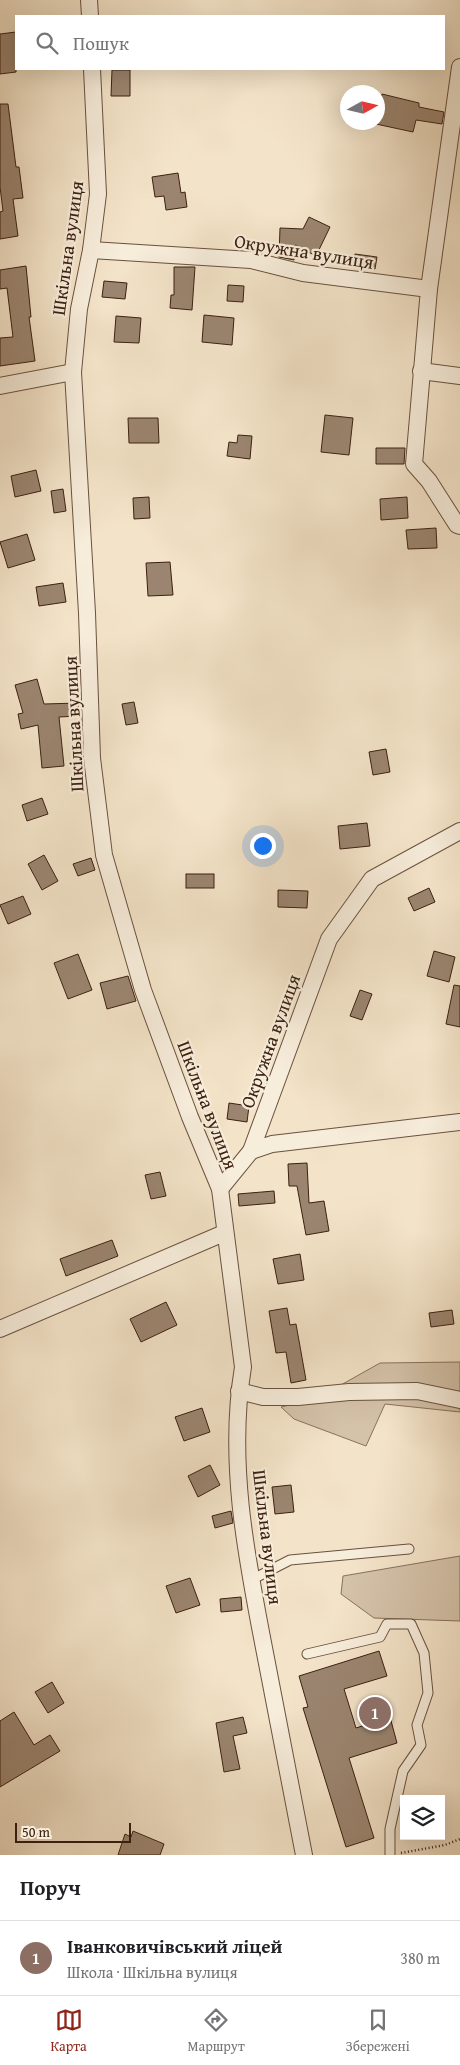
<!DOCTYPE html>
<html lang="uk">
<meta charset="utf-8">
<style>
:root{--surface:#fff;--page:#f2f2f2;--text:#202124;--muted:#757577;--line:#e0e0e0;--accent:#8f2418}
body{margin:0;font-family:"Gentium Book Plus",serif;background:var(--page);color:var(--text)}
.controls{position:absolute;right:15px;bottom:15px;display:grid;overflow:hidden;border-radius:0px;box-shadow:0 5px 20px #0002}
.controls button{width:45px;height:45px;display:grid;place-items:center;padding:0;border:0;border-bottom:1px solid var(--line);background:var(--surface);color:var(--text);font:25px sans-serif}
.compass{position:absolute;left:340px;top:85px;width:45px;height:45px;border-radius:50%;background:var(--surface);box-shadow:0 5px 20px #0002;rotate:82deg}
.scale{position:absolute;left:15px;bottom:12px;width:116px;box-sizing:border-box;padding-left:5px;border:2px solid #3c2011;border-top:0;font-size:14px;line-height:18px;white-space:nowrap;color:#3c2011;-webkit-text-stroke:4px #f7eddb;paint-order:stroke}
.you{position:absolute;left:262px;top:845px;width:18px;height:18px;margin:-12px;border:4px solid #fff;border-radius:50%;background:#1a73e8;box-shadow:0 0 0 8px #1a73e833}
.badge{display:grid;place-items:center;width:32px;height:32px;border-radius:50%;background:var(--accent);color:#fff;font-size:16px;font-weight:700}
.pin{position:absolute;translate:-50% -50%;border:2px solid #fff;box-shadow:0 1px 5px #0006}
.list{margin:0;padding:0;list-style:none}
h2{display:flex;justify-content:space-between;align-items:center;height:65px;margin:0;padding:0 20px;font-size:21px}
h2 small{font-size:16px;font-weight:400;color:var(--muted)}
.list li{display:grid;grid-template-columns:32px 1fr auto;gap:15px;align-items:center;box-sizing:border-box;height:75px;padding:0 20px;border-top:1px solid var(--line)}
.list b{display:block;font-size:19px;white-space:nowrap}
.list p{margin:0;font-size:16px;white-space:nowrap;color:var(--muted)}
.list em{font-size:16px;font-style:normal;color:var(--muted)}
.icon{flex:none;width:28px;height:28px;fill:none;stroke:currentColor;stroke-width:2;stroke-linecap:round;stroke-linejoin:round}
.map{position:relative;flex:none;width:460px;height:1855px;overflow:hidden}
.search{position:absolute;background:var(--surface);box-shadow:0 5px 20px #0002;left:15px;right:15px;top:15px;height:55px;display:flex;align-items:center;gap:12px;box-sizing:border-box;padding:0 18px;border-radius:0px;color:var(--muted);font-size:19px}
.sheet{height:140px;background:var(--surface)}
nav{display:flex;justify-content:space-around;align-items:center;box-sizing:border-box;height:70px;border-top:1px solid var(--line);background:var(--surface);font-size:14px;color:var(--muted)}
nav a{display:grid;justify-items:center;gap:2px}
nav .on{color:var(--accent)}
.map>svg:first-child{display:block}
</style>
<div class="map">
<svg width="460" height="1855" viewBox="0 0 460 1855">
<rect width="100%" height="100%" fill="#f3e3c8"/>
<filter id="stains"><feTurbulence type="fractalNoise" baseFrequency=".004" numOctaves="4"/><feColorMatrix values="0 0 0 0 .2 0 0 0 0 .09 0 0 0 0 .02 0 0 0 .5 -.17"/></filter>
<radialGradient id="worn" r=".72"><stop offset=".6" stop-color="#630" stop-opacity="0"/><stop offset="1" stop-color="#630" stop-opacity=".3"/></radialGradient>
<!-- green -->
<g fill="#d4c2a9" stroke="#88715d">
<path d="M460,1362V1412L385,1404L366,1446L294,1419L281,1407L316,1399L380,1363Z"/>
<path d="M460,1556V1621L374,1618L341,1594L343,1576Z"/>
</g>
<!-- building -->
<g fill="#9b8570" stroke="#3c2011">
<path d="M16,32V72L0,74V34Z"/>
<path d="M112,70H130V96H111Z"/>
<path d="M382,94L419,103V107L444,112L442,124L416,120L413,132L376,124L378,122Z"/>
<path d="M0,104H8L16,167H19L23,198L13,199L18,236L0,239V212L3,211L0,187Z"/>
<path d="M178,173L181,193L185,192L187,207L166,210L164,196L155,197L152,177Z"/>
<path d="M309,217L330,227L316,256L295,245L294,260L279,257L280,228L303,229Z"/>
<path d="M355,254L377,257L375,269L353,266Z"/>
<path d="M26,266L31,317H29L35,361L0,366V338L13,337L7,288L0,289V270Z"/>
<path d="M174,267H195L192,310L170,308L171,295H174Z"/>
<path d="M104,281L127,283L125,299L102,297Z"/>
<path d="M228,285L244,286L243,302L227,301Z"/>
<path d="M204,315L234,318L232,345L202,342Z"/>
<path d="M116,316L141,318L139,343L114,342Z"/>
<path d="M325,415L353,418L349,455L321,452Z"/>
<path d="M128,418H158L159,443H129Z"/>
<path d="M238,435L252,436L250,459L227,456L229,442L237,443Z"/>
<path d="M376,448H405L404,464H376Z"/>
<path d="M36,470L41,491L15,497L11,476Z"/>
<path d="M63,489L66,511L54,513L51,491Z"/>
<path d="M149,497L150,518L134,519L133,498Z"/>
<path d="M407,497L408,518L381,520L380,499Z"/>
<path d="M436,528L437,548L408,549L406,530Z"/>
<path d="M27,534L35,560L8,568L0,542Z"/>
<path d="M170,562L173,595L148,596L146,563Z"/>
<path d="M63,583L66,602L39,606L36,587Z"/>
<path d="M37,679L44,704L78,703L79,716L59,717L64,766L42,768L38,725L21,729L18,714L23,713L15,685Z"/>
<path d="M134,702L138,723L126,725L122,704Z"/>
<path d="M386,749L390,772L373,775L369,752Z"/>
<path d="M42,798L48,814L27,821L22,805Z"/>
<path d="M367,823L370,846L340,849L338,826Z"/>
<path d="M44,855L58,881L42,890L28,864Z"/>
<path d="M91,858L95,870L78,876L73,864Z"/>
<rect x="186" y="874" width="28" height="14"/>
<path d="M429,888L435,902L414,911L408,898Z"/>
<path d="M278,890L308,891L307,908L278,907Z"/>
<path d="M23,896L31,914L8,924L0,905Z"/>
<path d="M434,951L455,957L449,982L427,976Z"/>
<path d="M78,954L92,990L68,999L54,963Z"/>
<path d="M128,976L136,1001L107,1009L100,983Z"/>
<path d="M454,985L460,986V1027L446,1024Z"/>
<path d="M360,990L372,994L362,1020L350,1016Z"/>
<path d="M229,1103L249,1106L247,1122L227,1119Z"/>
<path d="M307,1163L309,1203L324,1201L329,1231L306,1235L297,1186H289L288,1164Z"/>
<path d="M160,1172L166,1196L151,1199L145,1175Z"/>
<path d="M274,1191L275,1203L239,1206L238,1194Z"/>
<path d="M112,1240L118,1256L66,1276L60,1259Z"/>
<path d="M300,1254L304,1280L278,1284L273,1259Z"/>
<path d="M166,1302L177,1325L141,1342L130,1319Z"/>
<path d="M287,1308L290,1325L296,1324L306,1380L291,1383L286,1352L276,1353L269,1311Z"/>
<path d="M452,1310L454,1324L431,1327L429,1313Z"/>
<path d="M202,1408L210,1432L184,1441L175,1417Z"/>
<path d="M210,1465L220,1485L198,1497L188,1476Z"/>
<path d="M291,1485L294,1512L275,1514L272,1487Z"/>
<path d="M231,1511L233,1523L215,1528L212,1516Z"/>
<path d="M190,1578L200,1605L176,1613L166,1586Z"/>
<path d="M241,1597L242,1610L221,1612L220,1599Z"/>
<path d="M379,1651L387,1676L344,1689L356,1728L390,1717L397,1743L349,1758L374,1838L346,1847L303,1708L308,1707L299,1676Z"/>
<path d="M52,1682L64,1703L48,1713L35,1692Z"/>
<path d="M14,1712L34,1745L50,1735L60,1751L0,1787V1721Z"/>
<path d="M243,1717L247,1733L233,1736L240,1769L224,1772L216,1723Z"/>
<path d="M133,1831L164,1844L160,1855H118L125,1834L131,1837Z"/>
</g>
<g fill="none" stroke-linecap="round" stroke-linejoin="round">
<!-- lane casing -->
<g stroke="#6a513f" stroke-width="11">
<g id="lane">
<path d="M251,1580L290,1560L409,1549"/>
<path d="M307,1654L380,1637L387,1624H411L424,1653L428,1693L417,1725L421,1745L403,1771L390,1829V1855"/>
</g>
</g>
<!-- street casing -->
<g stroke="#6a513f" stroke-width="18">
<g id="street">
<path d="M89,0L90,16"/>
<path d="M92,69L98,194L91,250L79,309L73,372L87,613L92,758L104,855L143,990L190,1117L220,1189L243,1367C227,1463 247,1560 265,1653C278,1721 291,1788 304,1855"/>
<path d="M91,250L251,260L303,273L429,289L414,464L429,481L457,525L460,526"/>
<path d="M429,289L460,67"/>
<path d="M421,371L460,376"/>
<path d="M0,386L73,372"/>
<path d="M460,831L372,879L329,939L251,1151L272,1144L460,1122"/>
<path d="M220,1189L251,1151"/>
<path d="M0,1329L224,1233"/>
<path d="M239,1391L263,1397H298L349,1392L417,1391L460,1400"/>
</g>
</g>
<!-- path -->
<path stroke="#3c2011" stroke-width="2.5" stroke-dasharray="1 2.5" stroke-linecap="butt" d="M401,1853L445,1845L460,1839"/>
<!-- lane -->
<use href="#lane" stroke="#f7eddb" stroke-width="9"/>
<!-- street -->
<use href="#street" stroke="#f7eddb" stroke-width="16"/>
</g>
<g text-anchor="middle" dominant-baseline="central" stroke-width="4.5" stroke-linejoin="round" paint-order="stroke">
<!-- street labels -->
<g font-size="19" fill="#3c2011" stroke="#f7eddb">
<text transform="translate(67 248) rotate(-82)">Шкільна вулиця</text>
<text transform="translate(304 251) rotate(9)">Окружна вулиця</text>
<text transform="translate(73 724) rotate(-93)">Шкільна вулиця</text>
<text transform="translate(270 1041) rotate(-70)">Окружна вулиця</text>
<text transform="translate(208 1105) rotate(69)">Шкільна вулиця</text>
<text transform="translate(268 1537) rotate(83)">Шкільна вулиця</text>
</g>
</g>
<rect width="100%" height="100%" filter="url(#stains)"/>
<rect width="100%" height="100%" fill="url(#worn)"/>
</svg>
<div class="controls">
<button><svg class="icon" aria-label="layers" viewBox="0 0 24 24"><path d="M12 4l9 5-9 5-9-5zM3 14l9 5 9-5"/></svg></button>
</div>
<svg class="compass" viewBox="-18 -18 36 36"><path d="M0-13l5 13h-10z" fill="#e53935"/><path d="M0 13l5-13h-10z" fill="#757577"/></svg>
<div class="scale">50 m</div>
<div class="you"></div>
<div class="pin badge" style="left:375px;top:1713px;background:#8d6e63">1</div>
<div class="search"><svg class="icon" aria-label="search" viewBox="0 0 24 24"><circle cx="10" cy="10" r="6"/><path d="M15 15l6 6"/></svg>Пошук</div>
</div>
<section class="sheet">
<h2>Поруч<small></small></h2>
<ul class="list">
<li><span class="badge" style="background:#8d6e63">1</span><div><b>Іванковичівський ліцей</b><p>Школа · Шкільна вулиця</p></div><em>380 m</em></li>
</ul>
</section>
<nav>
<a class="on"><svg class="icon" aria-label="map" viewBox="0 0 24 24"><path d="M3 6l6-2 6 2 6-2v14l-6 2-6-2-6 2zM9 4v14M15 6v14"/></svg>Карта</a>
<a><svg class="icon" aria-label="directions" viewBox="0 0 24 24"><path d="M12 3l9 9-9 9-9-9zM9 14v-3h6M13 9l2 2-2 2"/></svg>Маршрут</a>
<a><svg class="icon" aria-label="saved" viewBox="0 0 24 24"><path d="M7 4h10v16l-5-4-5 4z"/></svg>Збережені</a>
</nav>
